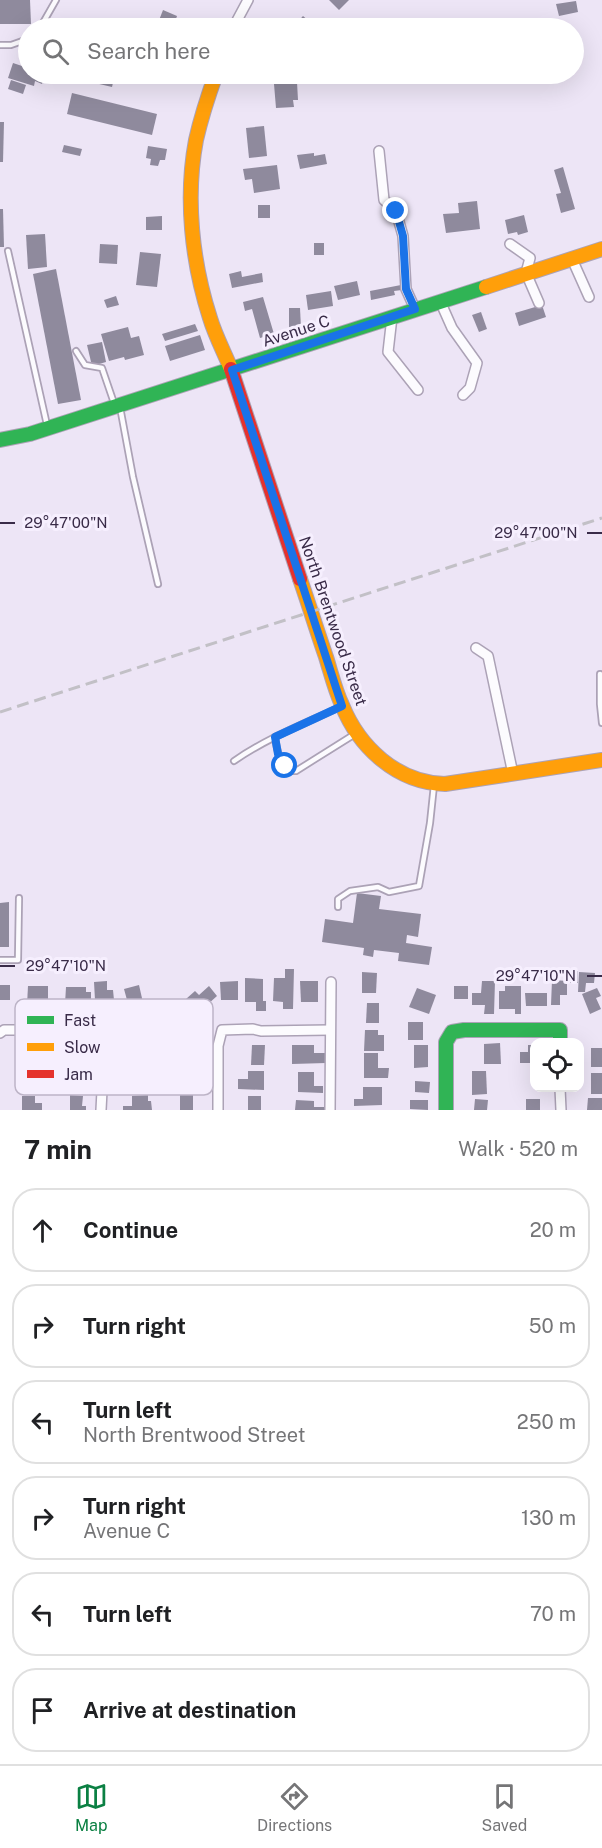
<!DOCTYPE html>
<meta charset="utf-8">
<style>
:root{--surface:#fff;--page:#f2f2f2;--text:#202124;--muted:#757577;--line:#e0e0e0;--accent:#0b8043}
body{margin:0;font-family:"Public Sans",sans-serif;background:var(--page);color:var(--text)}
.controls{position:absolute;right:18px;bottom:18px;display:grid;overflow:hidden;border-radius:12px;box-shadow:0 6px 24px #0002}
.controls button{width:54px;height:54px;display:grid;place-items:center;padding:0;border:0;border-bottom:2px solid var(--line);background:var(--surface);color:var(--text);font:30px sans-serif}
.stop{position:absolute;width:18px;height:18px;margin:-14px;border:4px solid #1a73e8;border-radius:50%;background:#fff}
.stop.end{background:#1a73e8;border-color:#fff;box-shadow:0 2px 6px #0008}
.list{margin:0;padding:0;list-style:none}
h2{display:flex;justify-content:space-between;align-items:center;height:78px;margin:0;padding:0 24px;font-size:26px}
h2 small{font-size:20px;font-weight:400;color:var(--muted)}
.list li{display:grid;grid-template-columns:39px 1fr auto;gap:18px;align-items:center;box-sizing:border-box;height:84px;margin:0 12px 12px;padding:0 12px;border:2px solid var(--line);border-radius:24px}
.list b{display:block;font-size:22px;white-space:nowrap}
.list p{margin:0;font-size:20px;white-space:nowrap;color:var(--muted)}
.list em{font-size:20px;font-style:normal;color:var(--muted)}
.icon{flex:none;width:33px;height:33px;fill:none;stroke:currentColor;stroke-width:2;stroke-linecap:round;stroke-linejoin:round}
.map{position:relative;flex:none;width:602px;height:1110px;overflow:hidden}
.search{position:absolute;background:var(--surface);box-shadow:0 6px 24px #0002;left:18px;right:18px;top:18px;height:66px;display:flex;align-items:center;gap:15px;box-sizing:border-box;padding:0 21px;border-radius:33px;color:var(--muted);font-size:22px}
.sheet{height:654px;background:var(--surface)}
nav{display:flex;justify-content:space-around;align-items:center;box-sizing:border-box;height:84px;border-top:2px solid var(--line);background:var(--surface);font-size:16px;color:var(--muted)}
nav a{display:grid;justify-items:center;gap:3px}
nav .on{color:var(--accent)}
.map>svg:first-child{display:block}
</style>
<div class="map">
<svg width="602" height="1110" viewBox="0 0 602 1110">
<rect width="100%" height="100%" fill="#ede5f6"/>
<!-- building -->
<g fill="#8f8a9d">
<path d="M0,0H30L31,24H0Z"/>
<path d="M329,0H349L339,10Z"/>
<path d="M576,1L578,12L559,16L556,4Z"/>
<path d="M163,10L177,16L173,28H156Z"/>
<path d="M303,16L317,28H292Z"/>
<path d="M13,63L28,68V74H37L44,76L42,84L35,81L34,86L8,78Z"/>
<path d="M97,74H115L112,87L95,83Z"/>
<path d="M11,80L26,85L23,94L8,89Z"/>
<path d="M297,82L298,100H293L294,107L276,108L274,84Z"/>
<path d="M72,93L157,114L152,135L67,114Z"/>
<path d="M0,122H4L3,162H0Z"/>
<path d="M264,126L267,156L249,158L246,128Z"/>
<path d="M64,145L82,149L80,156L62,152Z"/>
<path d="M148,146L167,149L165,160H160L158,166L150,165L151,159L146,158Z"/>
<path d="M314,153V156L325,154L327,164L300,169L297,155Z"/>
<path d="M277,165L280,189L254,193L252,179L245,180L243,169Z"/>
<path d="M563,167L575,209L561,213L556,194L561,193L554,170Z"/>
<path d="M477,201L480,229L446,233L443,214L459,213L458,203Z"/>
<rect x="258" y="205" width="12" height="13"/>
<path d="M0,209H3L4,247H0Z"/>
<path d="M524,215L528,232L518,235L517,232L508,234L505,220Z"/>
<path d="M162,216V230H146V217Z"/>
<path d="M45,234L47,267L28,269L26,235Z"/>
<rect x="314" y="243" width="10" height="12"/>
<path d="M100,244L118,245L117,264L99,263Z"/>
<path d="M140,252L161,254L157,287L136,285Z"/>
<path d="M56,269L81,400L58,404L33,274Z"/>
<path d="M241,271L242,277L262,273L263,282L232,288L229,274Z"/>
<path d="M357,281L360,295L338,300L334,286Z"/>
<path d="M401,285L402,290L394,291L395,295L371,300L370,291Z"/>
<path d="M331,291L333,306L308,310L306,295Z"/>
<path d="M116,296L119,305L107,308L104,300Z"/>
<path d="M263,297L274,334L260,338L252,309L245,311L243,302Z"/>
<path d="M542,305L546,317L519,326L515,313Z"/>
<path d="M289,308H300L301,328H289Z"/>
<path d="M481,312L487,329L479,332L472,315Z"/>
<path d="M195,324L198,331L165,341L162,334Z"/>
<path d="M128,327L131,338L139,336L144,355L125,360L124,357L109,361L101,334Z"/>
<path d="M200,335L205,350L170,361L165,346Z"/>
<path d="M102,342L106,362L92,366L87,345Z"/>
<path d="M357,893L381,896L379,909L421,914L418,937L407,935L406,943L432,947L429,965L398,961L399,953L374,950L373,957L363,955L364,948L322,942L325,919L353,923Z"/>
<path d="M9,902V947H0V903Z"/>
<path d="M285,969H294L293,1009H283V1002L273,1001L274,978H285Z"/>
<path d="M568,971H578V983H567V995H560V1005H551L552,980L568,981Z"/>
<path d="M362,972L377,973L376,993H362Z"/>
<path d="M579,972L595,973L594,983H586L585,992H578Z"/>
<path d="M245,978L263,979V1001H266V1011H256V1002H245Z"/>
<path d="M107,981V990H113L114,1000H95L94,982Z"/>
<path d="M238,981V1000H221L220,982Z"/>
<path d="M300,981H318V1002H301Z"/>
<path d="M482,981H495L494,1014H484L485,1005H472V993H481Z"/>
<rect x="0" y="985" width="10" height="15"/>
<path d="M139,985L144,1007L130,1011L124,989Z"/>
<path d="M28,986H48V1005H27Z"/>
<path d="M209,986L217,996L198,1013L186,999L195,991L199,995Z"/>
<rect x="454" y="986" width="14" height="13"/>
<path d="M505,986H521V1014H515V1009H499V991H505Z"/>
<path d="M66,987H86V992H91V1004H65Z"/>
<path d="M417,988L436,995L429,1014L409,1007Z"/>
<path d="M597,988L601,996L596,998L601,1009L590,1014L582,994Z"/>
<path d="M525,993H547V1006H526Z"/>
<path d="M367,1003H379V1023H366Z"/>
<rect x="408" y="1022" width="15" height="18"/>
<path d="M365,1030H378V1035H384V1051H364Z"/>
<path d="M500,1043L501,1064H484V1044Z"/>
<path d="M252,1045H265L264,1065H251Z"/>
<path d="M292,1045H314V1053H326V1063L292,1064Z"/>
<path d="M414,1045H428V1067L414,1068Z"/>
<path d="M528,1045H534V1063H520V1052H528Z"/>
<rect x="591" y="1048" width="11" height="19"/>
<path d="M364,1053H378V1068H389L388,1078H364Z"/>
<path d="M248,1071H264V1090L238,1089V1079H248Z"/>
<path d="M472,1071H486L487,1094L472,1095Z"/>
<path d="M298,1072H314V1086H323V1093L298,1092Z"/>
<rect x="591" y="1073" width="11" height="21"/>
<path d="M415,1081L430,1082L429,1093L415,1092Z"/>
<path d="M363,1087H382V1105L354,1106V1099H363Z"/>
<path d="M70,1095L83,1096L82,1106H86V1110H70Z"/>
<path d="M148,1095V1101H151L152,1110H123V1106H132V1096Z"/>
<rect x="180" y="1095" width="13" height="15"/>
<path d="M22,1096H35V1103H42V1110H22Z"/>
<rect x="248" y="1096" width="13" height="14"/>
<path d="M588,1098H602V1110H587Z"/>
<path d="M475,1099L488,1100L487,1110H474Z"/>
<rect x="526" y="1099" width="14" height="11"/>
<path d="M296,1100L314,1101V1107H324V1110H295Z"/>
<path d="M410,1100H428V1110L410,1109Z"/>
</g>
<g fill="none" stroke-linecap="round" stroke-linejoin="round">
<!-- lane casing -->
<g stroke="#aca2b6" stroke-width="8">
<g id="lane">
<path d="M40,28L56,0"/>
<path d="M0,45H11L28,39"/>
<path d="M8,251L47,425"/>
<path d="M76,351L85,365L102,368L115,406"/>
<path d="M120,407L133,477L158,584"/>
<path d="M600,674V704L602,723"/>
<path d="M275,737C277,751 279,760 290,771H296L355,734"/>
<path d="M234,761C267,738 304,724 340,707"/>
<path d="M338,907V899L350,891L378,887L389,892L419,886L430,823L434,785"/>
<path d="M0,960H18L19,898"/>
</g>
</g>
<!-- street casing -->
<g stroke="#aca2b6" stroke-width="12">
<g id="street">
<path d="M233,28L248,0"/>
<path d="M379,151L384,200L396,211L403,236L406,289L415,309"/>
<path d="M510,244L530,258L526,273L539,303"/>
<path d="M572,259L589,297"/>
<path d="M440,301L452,328L477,363L470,388L463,395"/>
<path d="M392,317L388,352L418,390"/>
<path d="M476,648L488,656L513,774"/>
<path d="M0,1033L4,1030H101L103,1071L101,1110"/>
<path d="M560,1088L561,1110"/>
<path d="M218,1110V1046L222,1030L253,1029L261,1031L330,1030"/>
<path d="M330,1110L331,982"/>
</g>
</g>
<!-- fast casing -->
<g stroke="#aca2b6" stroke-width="16">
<g id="fast">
<path d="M0,440L30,434L486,287"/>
<path d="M446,1110V1042L452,1032L464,1030H560V1042"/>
</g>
</g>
<!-- slow casing -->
<g stroke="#aca2b6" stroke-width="16">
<g id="slow">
<path d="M216,74C208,96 201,118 196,140C185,198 192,262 210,318C215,335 224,352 231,369"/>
<path d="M486,287L602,249"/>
<path d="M300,579C309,605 317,631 326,657C331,673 335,690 342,705C359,747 397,783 445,784L602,760"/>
</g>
</g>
<!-- jam casing -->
<g stroke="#aca2b6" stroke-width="16">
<path id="jam" d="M231,369L300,579"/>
</g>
<!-- lane -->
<use href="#lane" stroke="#fcfbfe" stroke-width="4.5"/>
<!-- street -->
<use href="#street" stroke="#fcfbfe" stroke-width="9"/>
<!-- fast -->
<use href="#fast" stroke="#30b455" stroke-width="14"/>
<!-- slow -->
<use href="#slow" stroke="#ff9f0a" stroke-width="14"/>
<!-- jam -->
<use href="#jam" stroke="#e5322d" stroke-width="14"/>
<!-- rail -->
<path stroke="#c2c0c6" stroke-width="3" stroke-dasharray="12 6" stroke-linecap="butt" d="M0,712L602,518"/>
</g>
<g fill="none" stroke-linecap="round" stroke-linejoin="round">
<!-- route -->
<path stroke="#1a73e8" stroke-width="8" d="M285,766L278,754L275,737L342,706L232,370L415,309L406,289L403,236L396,211"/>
</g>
<!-- ticks -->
<path fill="none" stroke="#392b48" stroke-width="2" d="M0,523H15M587,533H602M0,966H15M587,976H602"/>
<g text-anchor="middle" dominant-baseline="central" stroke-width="6" stroke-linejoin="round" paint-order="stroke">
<!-- street labels -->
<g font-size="16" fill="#392b48" stroke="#f6effe">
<text transform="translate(296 331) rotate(-18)">Avenue C</text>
<text transform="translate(333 621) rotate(71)">North Brentwood Street</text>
</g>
</g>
<!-- legend -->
<rect x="15" y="999" width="198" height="96" rx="9" fill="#f6effe" stroke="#bdb4c7" stroke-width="1.5"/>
<rect x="27" y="1016" width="27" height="8" fill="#30b455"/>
<rect x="27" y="1043" width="27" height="8" fill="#ff9f0a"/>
<rect x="27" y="1070" width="27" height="8" fill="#e5322d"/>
<g font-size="16" fill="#392b48">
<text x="64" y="1026">Fast</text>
<text x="64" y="1053">Slow</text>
<text x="64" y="1080">Jam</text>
</g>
<g font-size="15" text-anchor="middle" fill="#392b48" stroke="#f6effe" stroke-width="6" stroke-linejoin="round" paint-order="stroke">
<text x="66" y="528">29°47'00"N</text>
<text x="536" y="538">29°47'00"N</text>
<text x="66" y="971">29°47'10"N</text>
<text x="536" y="981">29°47'10"N</text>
</g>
</svg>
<div class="controls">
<button><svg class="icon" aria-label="locate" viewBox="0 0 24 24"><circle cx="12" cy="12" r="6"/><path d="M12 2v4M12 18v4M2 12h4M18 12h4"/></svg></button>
</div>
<div class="stop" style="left:285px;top:766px"></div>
<div class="stop end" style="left:396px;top:211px"></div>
<div class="search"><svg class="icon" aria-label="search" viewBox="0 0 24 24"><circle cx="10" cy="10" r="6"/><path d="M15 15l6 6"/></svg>Search here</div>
</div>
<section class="sheet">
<h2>7 min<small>Walk · 520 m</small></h2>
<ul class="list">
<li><svg class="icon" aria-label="ahead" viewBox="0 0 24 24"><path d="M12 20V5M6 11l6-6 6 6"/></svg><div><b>Continue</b></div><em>20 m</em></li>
<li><svg class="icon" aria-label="right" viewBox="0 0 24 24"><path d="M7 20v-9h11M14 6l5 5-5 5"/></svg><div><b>Turn right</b></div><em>50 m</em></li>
<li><svg class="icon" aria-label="left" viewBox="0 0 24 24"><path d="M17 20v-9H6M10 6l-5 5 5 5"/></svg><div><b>Turn left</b><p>North Brentwood Street</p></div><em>250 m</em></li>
<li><svg class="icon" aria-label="right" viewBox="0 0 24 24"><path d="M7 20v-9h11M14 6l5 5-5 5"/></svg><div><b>Turn right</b><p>Avenue C</p></div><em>130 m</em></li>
<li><svg class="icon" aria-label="left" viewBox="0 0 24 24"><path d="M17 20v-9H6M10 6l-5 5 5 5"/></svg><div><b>Turn left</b></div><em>70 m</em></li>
<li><svg class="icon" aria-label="arrive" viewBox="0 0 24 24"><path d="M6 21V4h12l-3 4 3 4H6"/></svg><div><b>Arrive at destination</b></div></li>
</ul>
</section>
<nav>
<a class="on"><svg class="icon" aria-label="map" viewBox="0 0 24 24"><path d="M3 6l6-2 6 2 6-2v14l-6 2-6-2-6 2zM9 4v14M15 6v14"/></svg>Map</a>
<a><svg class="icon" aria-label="directions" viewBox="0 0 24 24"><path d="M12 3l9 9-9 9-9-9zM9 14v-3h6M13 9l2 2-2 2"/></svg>Directions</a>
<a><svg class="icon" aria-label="saved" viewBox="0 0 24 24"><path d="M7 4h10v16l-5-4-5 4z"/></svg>Saved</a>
</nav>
